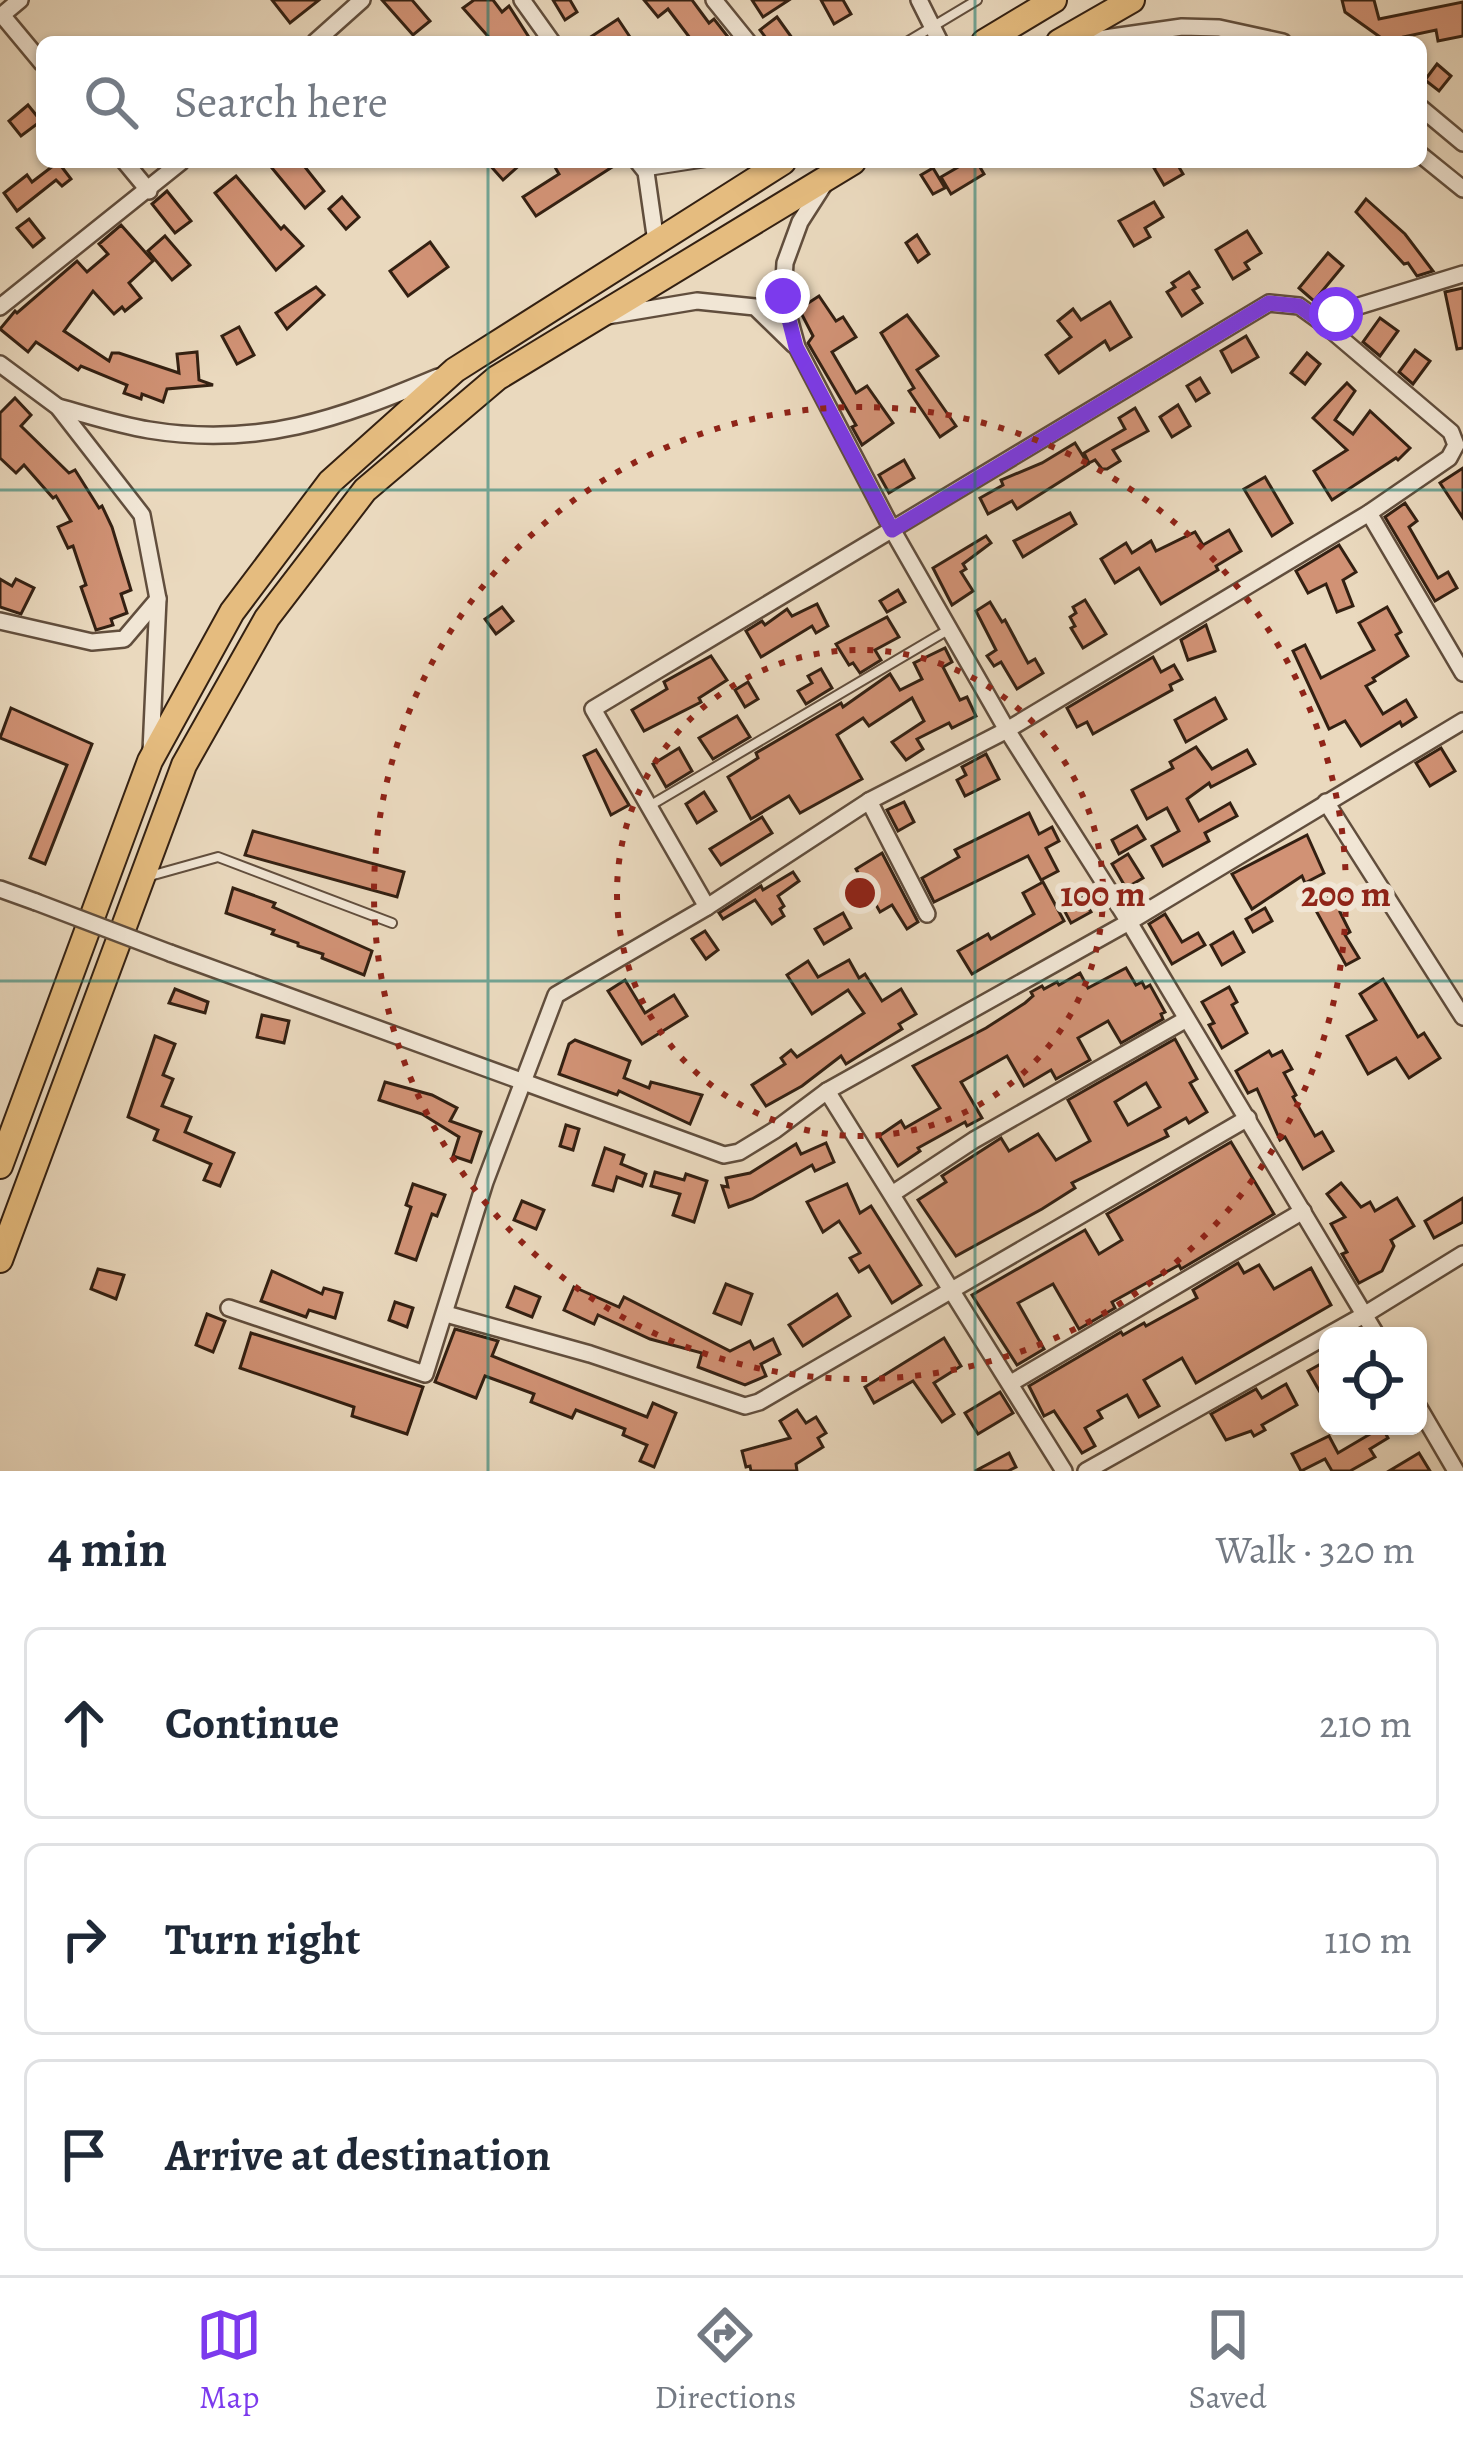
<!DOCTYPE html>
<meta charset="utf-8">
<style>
:root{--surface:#fff;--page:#f6f6f7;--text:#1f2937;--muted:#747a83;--line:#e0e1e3;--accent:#7c3aed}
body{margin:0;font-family:Alegreya,serif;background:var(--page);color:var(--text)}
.controls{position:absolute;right:36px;bottom:36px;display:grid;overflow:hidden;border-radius:18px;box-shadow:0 3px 9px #0004}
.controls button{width:108px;height:108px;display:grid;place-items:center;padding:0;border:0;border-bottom:3px solid var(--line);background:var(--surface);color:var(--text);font:60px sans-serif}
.stop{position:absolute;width:36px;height:36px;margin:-27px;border:9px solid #7c3aed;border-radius:50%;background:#fff}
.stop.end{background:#7c3aed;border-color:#fff;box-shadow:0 3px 12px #0008}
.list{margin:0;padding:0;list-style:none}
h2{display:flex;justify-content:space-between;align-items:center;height:156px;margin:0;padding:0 48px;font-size:51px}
h2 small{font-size:39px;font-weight:400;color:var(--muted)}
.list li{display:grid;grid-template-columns:78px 1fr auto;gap:36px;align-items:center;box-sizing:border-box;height:192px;margin:0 24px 24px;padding:0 24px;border:3px solid var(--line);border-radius:18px}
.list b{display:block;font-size:45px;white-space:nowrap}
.list em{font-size:39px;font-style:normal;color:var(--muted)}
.icon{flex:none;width:66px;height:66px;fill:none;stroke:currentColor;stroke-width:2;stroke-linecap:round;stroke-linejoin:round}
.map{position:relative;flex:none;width:1463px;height:1471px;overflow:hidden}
.search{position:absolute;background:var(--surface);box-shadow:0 3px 9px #0004;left:36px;right:36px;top:36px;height:132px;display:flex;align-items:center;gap:30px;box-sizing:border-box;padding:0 42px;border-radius:18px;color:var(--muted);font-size:45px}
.sheet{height:804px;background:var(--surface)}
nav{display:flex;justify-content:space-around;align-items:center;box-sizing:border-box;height:168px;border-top:3px solid var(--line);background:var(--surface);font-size:33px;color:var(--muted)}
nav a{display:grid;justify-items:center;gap:6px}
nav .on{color:var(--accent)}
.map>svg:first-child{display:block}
</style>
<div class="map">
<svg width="1463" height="1471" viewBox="0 0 1463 1471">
<rect width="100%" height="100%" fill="#ead9be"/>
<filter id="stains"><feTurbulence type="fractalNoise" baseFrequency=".00167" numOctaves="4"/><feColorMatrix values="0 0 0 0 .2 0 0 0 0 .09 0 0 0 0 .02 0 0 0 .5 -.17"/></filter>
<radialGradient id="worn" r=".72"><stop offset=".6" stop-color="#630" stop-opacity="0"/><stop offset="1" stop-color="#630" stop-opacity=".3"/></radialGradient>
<!-- building -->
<g fill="#d19275" stroke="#332012" stroke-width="3" fill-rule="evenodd">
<path d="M272,0H319L290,23Z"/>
<path d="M382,0H412L430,21L413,35Z"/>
<path d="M474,0H493L502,12L509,6L532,42H493L463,8Z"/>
<path d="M553,0H570L577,12L565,20Z"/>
<path d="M644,0H692L709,23L714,19L732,42H693L668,9L658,17Z"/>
<path d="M752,0H789L763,17Z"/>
<path d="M821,0H843L851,14L834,24Z"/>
<path d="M1342,0H1374L1379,19L1463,2V36L1438,41L1436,30L1403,37L1401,42H1387L1345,12Z"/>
<path d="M777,17L795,42H769L760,30Z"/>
<path d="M618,19L630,37L622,42H583Z"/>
<path d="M1437,64L1451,76L1439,91L1425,80Z"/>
<path d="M28,105L41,121L21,136L9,121Z"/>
<path d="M58,162L71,179L62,186L56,180L17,211L4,193L27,175L32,182Z"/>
<path d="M267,162H301L324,191L305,208Z"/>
<path d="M487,162H523L503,180Z"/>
<path d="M552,162H620L536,216L523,197L559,174Z"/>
<path d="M967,162H977L984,174L951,194L941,177Z"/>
<path d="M1165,162H1176L1183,174L1164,185L1154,168Z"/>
<path d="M933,168L945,188L933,194L921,175Z"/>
<path d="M236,176L281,229L284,226L303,246L276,270L215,193Z"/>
<path d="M167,191L191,221L175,233L152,204Z"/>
<path d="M342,197L359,217L346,229L329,209Z"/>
<path d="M1366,199L1405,234L1433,271L1417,276L1408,263L1404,264L1356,212Z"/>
<path d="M1154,202L1163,217L1145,228L1150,237L1134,246L1119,221Z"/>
<path d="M29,219L44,238L33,247L17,228Z"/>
<path d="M121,225L153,261L129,283L141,298L125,311L122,307L114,314L93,291L64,331L109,361L112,353H119L179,373L177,354L197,352L199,380L213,385L167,389L163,402L142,394L141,399L124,393L127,385L81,366L78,370L36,342L28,352L0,329L15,311L17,313L77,261L87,272L108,254L99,244Z"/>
<path d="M1247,231L1261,253L1245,263L1249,269L1233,279L1216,250Z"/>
<path d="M917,235L929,254L918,262L906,243Z"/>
<path d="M165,236L190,265L172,280L148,251Z"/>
<path d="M430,242L448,267L408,296L390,271Z"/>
<path d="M1328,253L1343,266L1314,301L1299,288Z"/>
<path d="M1189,272L1199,287L1193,290L1202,303L1182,316L1167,292L1175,287L1172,283Z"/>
<path d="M316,287L324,295L287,329L276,313Z"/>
<path d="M1463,288V348L1457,349L1445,292Z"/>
<path d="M819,296L836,321L843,317L856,337L832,352L856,393L867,386L893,423L862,445L852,427L856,425L808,343L813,336L799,309Z"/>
<path d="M1110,302L1131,337L1110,350L1105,341L1059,373L1046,355L1071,337L1058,321L1073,309L1081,320Z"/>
<path d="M907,315L938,356L917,370L956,426L940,437L909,391L914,388L881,333Z"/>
<path d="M1380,318L1398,331L1380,356L1363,342Z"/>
<path d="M239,327L254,355L237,364L222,336Z"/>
<path d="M1246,336L1258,357L1232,372L1221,351Z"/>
<path d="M1415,350L1430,361L1413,384L1399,372Z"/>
<path d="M1307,353L1320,364L1305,384L1291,373Z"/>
<path d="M1200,378L1209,393L1196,401L1187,386Z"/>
<path d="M1347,383L1355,391L1335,420L1353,434L1370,411L1410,448L1398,460L1396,458L1332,500L1314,471L1347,450L1313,418Z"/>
<path d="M15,398L31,415L21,426L69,473L75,470L99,508L102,506L112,527L131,590L121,594L127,613L111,619L113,625L96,630L81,587L86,585L73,546L68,548L58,527L71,521L56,496L53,498L24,465L16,473L0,458V413Z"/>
<path d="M1178,405L1190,426L1172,437L1160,417Z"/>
<path d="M1135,408L1148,431L1113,450L1120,461L1107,469H1102L1095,460L1089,463L1084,453L1125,429L1119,418Z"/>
<path d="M1075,443L1088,464L1017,509L1012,501L988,514L980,498L1003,485L1001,480L1042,463Z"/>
<path d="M904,460L914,478L889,493L879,475Z"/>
<path d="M1463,468V518L1440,483Z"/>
<path d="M1265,477L1292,523L1272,536L1244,489Z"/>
<path d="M1405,503L1417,521L1409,527L1438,578L1448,572L1457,588L1435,601L1385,517Z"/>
<path d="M1070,513L1076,524L1023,557L1014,541Z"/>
<path d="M1229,530L1241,551L1216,566L1218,570L1161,604L1139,568L1115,583L1101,559L1126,543L1132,553L1151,541L1156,551L1195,532L1203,545Z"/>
<path d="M986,536L991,543L963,564L966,569L961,572L973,591L952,605L933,568Z"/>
<path d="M1339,545L1356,572L1343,580L1353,606L1337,612L1326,584L1308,593L1296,571Z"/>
<path d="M0,579L12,586L16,579L34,588L21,614L0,607Z"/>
<path d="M898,590L905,602L887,612L880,601Z"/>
<path d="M1085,600L1106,634L1083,648L1071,628L1075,626L1070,617L1076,613L1073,607Z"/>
<path d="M990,602L1002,622L1005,620L1028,663L1035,659L1043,673L1017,689L1001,662L994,666L987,656L996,650L976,611Z"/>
<path d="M817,604L828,626L816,633L812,626L761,657L746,631L762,621L765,625L787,609L792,616Z"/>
<path d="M502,607L513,621L496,634L485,619Z"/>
<path d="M1387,607L1401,632L1396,635L1408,656L1373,678L1375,681L1366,686L1383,714L1406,700L1416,717L1402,726L1400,722L1361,746L1345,721L1329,729L1293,651L1305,645L1321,678L1374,650L1359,623Z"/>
<path d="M887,617L899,637L875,650L881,660L860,673L853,663L849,665L836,644Z"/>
<path d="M1206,625L1215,651L1188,660L1181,640Z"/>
<path d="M945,648L952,662L943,667L960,700L967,697L976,716L952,728L949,723L917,739L923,749L906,760L892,742L924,721L912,698L869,726L863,718L837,735L862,779L800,813L789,796L751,819L728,777L758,758L756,753L841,703L843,707L890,674L900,690L922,679L914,663Z"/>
<path d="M711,656L727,680L699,698L701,702L644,731L632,710L667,689L664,682Z"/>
<path d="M1153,657L1161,672L1174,665L1182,679L1170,685L1172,690L1093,734L1087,722L1077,727L1067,708Z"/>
<path d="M821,669L832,688L806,704L798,691L812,683L808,676Z"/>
<path d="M748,682L758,699L745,707L735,690Z"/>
<path d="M1215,698L1226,719L1186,742L1175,720Z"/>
<path d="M11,708L92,744L45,864L30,858L67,765L0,738Z"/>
<path d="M737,716L750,737L713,759L699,738Z"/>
<path d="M1196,747L1212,769L1247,750L1255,764L1211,787L1209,783L1187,799L1199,821L1230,803L1237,816L1205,833L1209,841L1163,866L1152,846L1179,831L1167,808L1147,819L1132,790L1173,768L1170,762Z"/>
<path d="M679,748L692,771L666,787L653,764Z"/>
<path d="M1441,748L1455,771L1430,786L1416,763Z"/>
<path d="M596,750L629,805L611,815L584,756Z"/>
<path d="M986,754L999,779L965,796L957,780L966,775L962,767Z"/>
<path d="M704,792L716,811L697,823L686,804Z"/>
<path d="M904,802L914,822L898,831L887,810Z"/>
<path d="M1029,813L1039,834L1052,827L1059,841L1046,848L1058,871L1041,880L1028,856L934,902L922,878L959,857L955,850Z"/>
<path d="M762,817L772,833L721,865L710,849Z"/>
<path d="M1137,826L1145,839L1119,854L1112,840Z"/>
<path d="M253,831L404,872L397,897L245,855Z"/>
<path d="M1307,835L1324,873L1305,883L1302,876L1252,909L1232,874Z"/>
<path d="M882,853L918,922L907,929L892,905L880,912L856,869Z"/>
<path d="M1128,854L1143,878L1126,888L1112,864Z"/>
<path d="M793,872L799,881L778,896L784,906L780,909L784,916L772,924L755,900L723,919L719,913L761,886L763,890Z"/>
<path d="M1043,882L1064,921L972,974L958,951L988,934L991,939L1034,914L1023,893Z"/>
<path d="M233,888L275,903L273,907L372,951L364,975L322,958L323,954L298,946V943L272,934L274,930L226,913Z"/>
<path d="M1337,892L1347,908L1340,912L1350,932L1345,935L1359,958L1346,965L1314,907Z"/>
<path d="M1082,897L1091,912L1071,923L1063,908Z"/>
<path d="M1265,908L1272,921L1253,932L1246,919Z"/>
<path d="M843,913L851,928L824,944L815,929Z"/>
<path d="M1165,914L1182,942L1198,933L1205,945L1172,964L1149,924Z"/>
<path d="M705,931L718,950L706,959L692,939Z"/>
<path d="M1233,932L1244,952L1222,965L1211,945Z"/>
<path d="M849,960L859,978L865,974L882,1001L901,989L916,1014L899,1024L902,1029L865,1052L846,1064L841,1056L802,1086L766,1106L752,1085L785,1064L781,1058L791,1050L797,1057L864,1013L848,990L812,1014L787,975L808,961L818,977Z"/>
<path d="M1126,968L1136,985L1142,982L1145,988L1150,985L1165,1012L1161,1014L1163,1019L1121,1043L1108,1021L1078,1038L1090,1060L1056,1079L1051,1070L1024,1086L1007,1056L961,1082L982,1118L967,1126L965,1122L918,1148L920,1151L898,1166L879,1136L901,1121L905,1128L940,1108L913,1066L986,1028L1025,1003L1033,996L1031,992L1042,986L1044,989L1057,982L1059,985L1080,973L1088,988Z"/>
<path d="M1383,979L1418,1037L1424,1033L1440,1058L1409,1078L1396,1058L1368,1074L1347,1036L1376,1020L1360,994Z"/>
<path d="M625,980L645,1013L674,995L687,1016L642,1044L608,991Z"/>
<path d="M1229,987L1237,1002L1232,1005L1247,1033L1222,1048L1209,1025L1214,1023L1202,1002Z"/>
<path d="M175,989L208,1002L205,1013L169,1003Z"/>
<path d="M262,1015L289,1021L284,1043L257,1037Z"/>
<path d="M155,1036L175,1044L163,1075L173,1079L162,1106L191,1117L185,1132L234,1153L220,1186L204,1180L211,1164L154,1140L158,1130L128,1117Z"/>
<path d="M1175,1039L1197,1079L1190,1083L1207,1112L1189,1123L1186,1118L1165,1130L1168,1136L1072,1183L1075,1188L1042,1209L956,1256L918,1200L946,1182L942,1176L1001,1138L1009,1151L1038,1134L1056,1160L1090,1141L1068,1100ZM1146,1083L1160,1107L1128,1125L1115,1102Z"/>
<path d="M575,1040L630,1061L624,1078L649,1088L651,1082L702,1095L690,1124L619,1091L617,1095L559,1074L569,1044Z"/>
<path d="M1269,1051L1272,1056L1282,1051L1292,1069L1284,1073L1296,1095L1293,1097L1315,1136L1322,1132L1333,1151L1303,1169L1285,1137L1280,1140L1257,1089L1248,1093L1236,1071Z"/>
<path d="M385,1082L432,1095L457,1108L450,1121L481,1132L471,1162L453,1156L459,1137L422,1114L379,1100Z"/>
<path d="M566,1125L579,1129L573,1150L560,1146Z"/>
<path d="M1231,1142L1274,1214L1181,1269L1179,1265L1112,1302L1115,1308L1079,1329L1053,1284L1018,1303L1044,1349L1017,1365L972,1295L1085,1230L1099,1254L1122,1240L1107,1214Z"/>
<path d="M826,1143L834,1162L815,1171L812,1165L752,1199L729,1207L722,1186L728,1187L726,1178L750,1173L796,1144L801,1154Z"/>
<path d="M605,1148L624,1155L621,1164L646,1174L642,1186L617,1177L613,1191L593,1185Z"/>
<path d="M655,1172L684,1180L686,1174L707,1181L694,1222L673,1215L680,1194L651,1186Z"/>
<path d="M1341,1183L1361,1207L1370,1202L1375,1211L1397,1198L1414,1226L1391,1240L1394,1246L1382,1271L1359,1283L1342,1254L1347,1252L1331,1224L1345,1217L1327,1194Z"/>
<path d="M413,1184L445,1195L437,1216L432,1214L416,1260L396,1253L411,1207L406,1205Z"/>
<path d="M847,1184L860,1213L871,1206L921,1285L892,1303L869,1266L859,1272L850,1258L860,1253L839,1221L823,1232L807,1202Z"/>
<path d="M1463,1198V1222L1434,1238L1425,1221Z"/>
<path d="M522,1201L544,1210L536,1229L514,1220Z"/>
<path d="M1238,1263L1244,1273L1259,1265L1274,1289L1311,1268L1331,1305L1196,1383L1182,1358L1144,1380L1159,1406L1139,1417L1127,1395L1098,1411L1102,1418L1085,1428L1095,1446L1082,1453L1054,1411L1044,1416L1029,1386L1121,1332L1123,1335L1144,1323L1146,1326L1197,1298L1193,1290Z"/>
<path d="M98,1269L124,1275L116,1299L91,1289Z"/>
<path d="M272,1271L322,1294L324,1288L342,1293L335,1318L309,1310L306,1317L261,1301Z"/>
<path d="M726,1284L752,1294L741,1324L714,1313Z"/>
<path d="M515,1287L540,1297L532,1317L507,1307Z"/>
<path d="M574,1287L619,1307L624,1297L730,1351L750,1341L754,1349L773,1339L780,1354L761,1364L766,1376L745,1385L698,1367L702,1353L650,1339L598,1315L594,1324L564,1310Z"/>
<path d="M837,1294L850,1316L803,1346L789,1325Z"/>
<path d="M395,1302L413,1308L407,1327L389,1320Z"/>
<path d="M207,1314L225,1321L213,1352L196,1345Z"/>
<path d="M455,1329L498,1341L492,1356L647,1417L653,1403L676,1413L654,1467L640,1461L647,1445L623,1435L625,1429L576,1410L572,1418L531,1402L534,1394L485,1376L476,1398L435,1382Z"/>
<path d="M251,1333L423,1387L407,1434L352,1416L354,1407L240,1368Z"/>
<path d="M944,1338L961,1366L934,1383L954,1414L942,1422L913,1381L874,1403L865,1387Z"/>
<path d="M1328,1360V1406L1308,1371Z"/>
<path d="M1286,1384L1297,1405L1262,1425L1265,1430L1254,1436L1251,1431L1226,1440L1211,1414L1256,1389L1262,1398Z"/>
<path d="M1000,1392L1013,1413L978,1434L965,1413Z"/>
<path d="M797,1410L806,1423L816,1417L826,1433L818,1438L823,1447L796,1464L797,1471H751L750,1466L746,1467L742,1451L790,1438L780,1421Z"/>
<path d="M1382,1427L1388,1438L1370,1449L1375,1457L1350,1471H1332L1325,1459L1301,1471L1292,1454L1329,1436L1338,1453Z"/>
<path d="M1009,1453L1016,1467L1008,1471H975Z"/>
<path d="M1419,1453L1430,1471H1389Z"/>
</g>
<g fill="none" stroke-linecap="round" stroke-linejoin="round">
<!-- service casing -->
<g stroke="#614e3d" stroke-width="12">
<g id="service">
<path d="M907,42L977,0"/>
<path d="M648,171L706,162"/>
<path d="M651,805L948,630"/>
<path d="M150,876L218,857L392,923"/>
</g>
</g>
<!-- minor casing -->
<g stroke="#614e3d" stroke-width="20">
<g id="minor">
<path d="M20,0L2,15L42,63"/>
<path d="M522,0L552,42"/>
<path d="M714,0L748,42"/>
<path d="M919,0L940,42"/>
<path d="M315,42L362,0"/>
<path d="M1077,42L1182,27L1219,28L1283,42"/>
<path d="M1421,108L1463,143"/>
<path d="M1421,155L1463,189"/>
<path d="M125,162L149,191"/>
<path d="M638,162L646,172L656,242"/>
<path d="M825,183L800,222L785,263L783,296L797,347L893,531L1007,730L1129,922L1377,1336"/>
<path d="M0,307L181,162"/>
<path d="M607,316L697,301L755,307L794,345"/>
<path d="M0,364L58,407L142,515L158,599L151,751"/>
<path d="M58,407C88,415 118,425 149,430C259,448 338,419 438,377"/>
<path d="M1369,513L1463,673"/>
<path d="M0,621L92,642L124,639L158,599"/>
<path d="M869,801L927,914"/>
<path d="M1326,802L1463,1017"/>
<path d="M0,889L36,902"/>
<path d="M707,907L593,709L1269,303L1299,306L1324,324L1336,313L1463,274"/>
<path d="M170,953L724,1155L739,1152L775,1130L827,1091L1129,922L1463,721"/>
<path d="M827,1091L1064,1471"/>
<path d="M892,1194L974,1140L1185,1020"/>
<path d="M229,1308L425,1374L485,1182L556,995L707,907L869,801L1007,730L1369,513L1449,458L1456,445L1451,432L1324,324"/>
<path d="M446,1314L590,1354L745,1406L759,1402L1248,1118"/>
<path d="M1011,1383L1303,1211"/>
<path d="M1418,1406L1456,1471"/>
<path d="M1086,1471L1364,1315L1463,1254"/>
</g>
</g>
<!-- trunk casing -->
<g stroke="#332012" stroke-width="28">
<g id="trunk">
<path d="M984,42L1054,0"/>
<path d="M1059,42L1132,0"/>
<path d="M0,1166L150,761L232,612L330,482L455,370L783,162"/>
<path d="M0,1260L184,765L267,618L365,490L497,378L853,162"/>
</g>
</g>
<!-- service -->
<use href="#service" stroke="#f1e6d5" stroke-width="8"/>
<!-- minor -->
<use href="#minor" stroke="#f1e6d5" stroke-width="15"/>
<!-- trunk -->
<use href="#trunk" stroke="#e5bc7f" stroke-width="24"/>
<!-- minor-bridge casing -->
<g stroke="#614e3d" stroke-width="20" stroke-linecap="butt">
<path id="minor-bridge" d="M36,902L170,953"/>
</g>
<!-- minor-bridge -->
<use href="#minor-bridge" stroke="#f1e6d5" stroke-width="15"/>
</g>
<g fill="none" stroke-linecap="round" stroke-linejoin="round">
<!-- route -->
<path stroke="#7c3aed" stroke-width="15" d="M783,296L796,347L892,530L1269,303L1299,306L1324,324L1336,314"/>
</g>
<!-- grid -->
<path fill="none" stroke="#0f766e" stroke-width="3" stroke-opacity="0.55" d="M488,0V42M975,0V42M488,162V1471M975,162V1471M0,490H1463M0,981H1463"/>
<!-- distance rings -->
<g fill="none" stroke="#8f2418" stroke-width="6" stroke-dasharray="6 12">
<circle cx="860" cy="893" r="243"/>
<circle cx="860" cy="893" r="486"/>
</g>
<circle cx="860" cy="893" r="18" fill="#8f2418" stroke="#f1e6d5" stroke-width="6"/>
<g font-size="36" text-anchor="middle" font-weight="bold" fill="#8f2418" stroke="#f1e6d5" stroke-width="12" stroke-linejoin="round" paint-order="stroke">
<text x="1103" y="906">100 m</text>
<text x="1346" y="906">200 m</text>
</g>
<rect width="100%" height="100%" filter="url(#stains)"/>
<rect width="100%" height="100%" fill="url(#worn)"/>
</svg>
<div class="controls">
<button><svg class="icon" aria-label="locate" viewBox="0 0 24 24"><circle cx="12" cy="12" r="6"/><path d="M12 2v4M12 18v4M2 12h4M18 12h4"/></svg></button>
</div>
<div class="stop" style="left:1336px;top:314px"></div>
<div class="stop end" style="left:783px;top:296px"></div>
<div class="search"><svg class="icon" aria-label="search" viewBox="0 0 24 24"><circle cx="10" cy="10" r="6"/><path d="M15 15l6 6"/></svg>Search here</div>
</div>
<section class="sheet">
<h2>4 min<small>Walk · 320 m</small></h2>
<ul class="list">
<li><svg class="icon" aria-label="ahead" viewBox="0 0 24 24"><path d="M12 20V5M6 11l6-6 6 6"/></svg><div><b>Continue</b></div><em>210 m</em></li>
<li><svg class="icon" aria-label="right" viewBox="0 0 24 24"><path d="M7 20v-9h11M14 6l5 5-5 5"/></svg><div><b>Turn right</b></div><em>110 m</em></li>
<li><svg class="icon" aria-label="arrive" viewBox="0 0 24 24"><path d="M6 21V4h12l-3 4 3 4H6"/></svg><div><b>Arrive at destination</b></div></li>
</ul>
</section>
<nav>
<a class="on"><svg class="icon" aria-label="map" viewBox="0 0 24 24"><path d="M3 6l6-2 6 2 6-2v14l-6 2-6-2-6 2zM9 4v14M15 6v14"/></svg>Map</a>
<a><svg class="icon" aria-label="directions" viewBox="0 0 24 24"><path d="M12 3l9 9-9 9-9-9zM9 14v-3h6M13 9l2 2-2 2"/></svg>Directions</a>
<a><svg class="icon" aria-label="saved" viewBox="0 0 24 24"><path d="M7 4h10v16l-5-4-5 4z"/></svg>Saved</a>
</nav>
